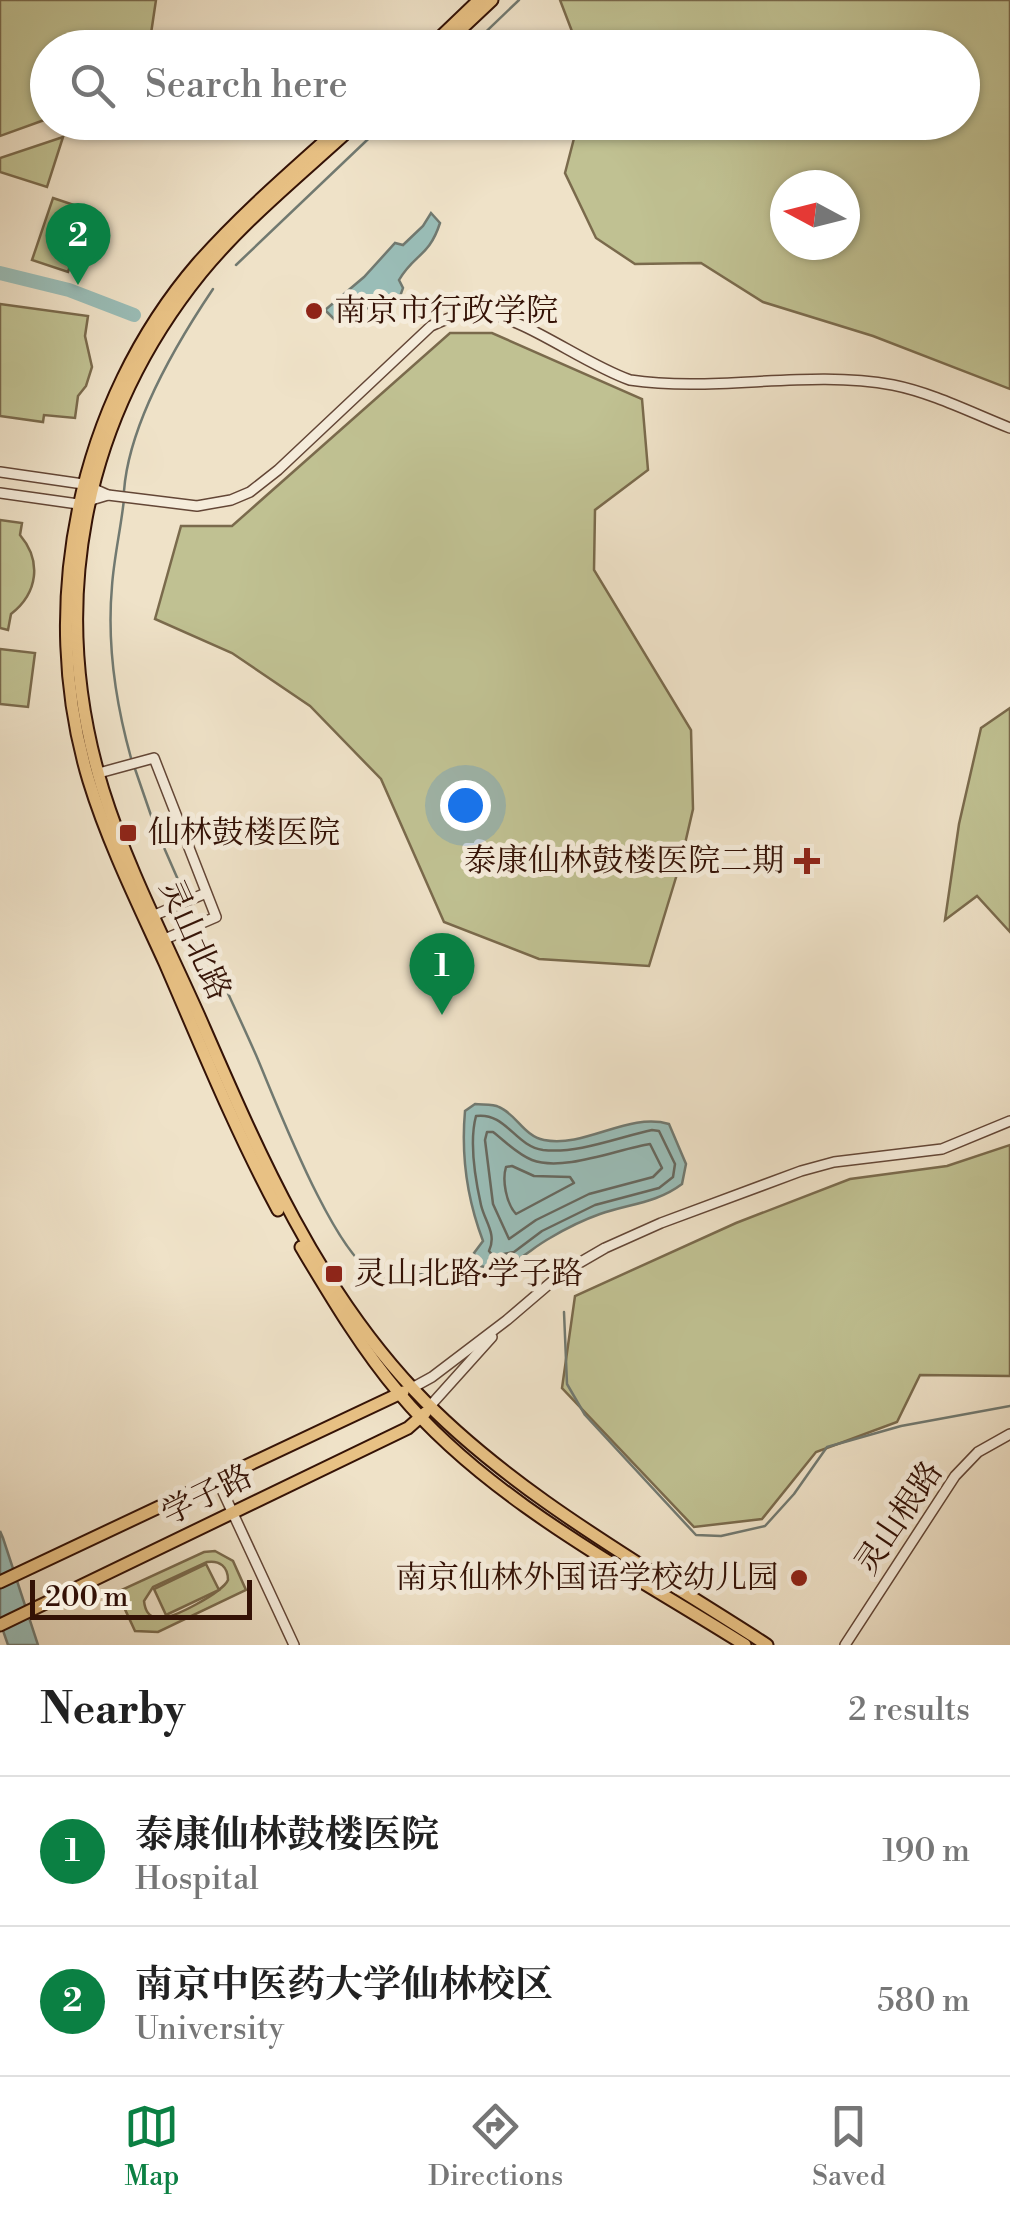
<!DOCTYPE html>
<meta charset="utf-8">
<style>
:root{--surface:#fff;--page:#f6f6f6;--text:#222;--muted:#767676;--line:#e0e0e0;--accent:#0b8043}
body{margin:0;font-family:"Libre Bodoni","Noto Serif SC",serif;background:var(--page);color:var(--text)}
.compass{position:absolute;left:770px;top:170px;width:90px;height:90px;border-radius:50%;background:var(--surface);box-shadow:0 2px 8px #0004;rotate:277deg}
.scale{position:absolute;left:30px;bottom:25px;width:222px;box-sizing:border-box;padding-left:10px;border:5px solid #341206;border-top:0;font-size:28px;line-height:35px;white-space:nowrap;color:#341206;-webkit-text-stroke:8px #f5ecdb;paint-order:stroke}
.you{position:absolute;left:465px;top:805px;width:35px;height:35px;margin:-25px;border:8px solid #fff;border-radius:50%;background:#1a73e8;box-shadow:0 0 0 15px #1a73e833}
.badge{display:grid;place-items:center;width:65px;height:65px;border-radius:50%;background:var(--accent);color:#fff;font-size:32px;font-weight:700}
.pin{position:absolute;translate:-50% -82px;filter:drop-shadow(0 2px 5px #0008)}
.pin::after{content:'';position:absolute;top:52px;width:35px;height:30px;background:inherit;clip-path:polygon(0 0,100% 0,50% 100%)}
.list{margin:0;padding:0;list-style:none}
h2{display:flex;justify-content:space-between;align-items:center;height:130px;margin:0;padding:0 40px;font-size:42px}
h2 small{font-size:32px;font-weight:400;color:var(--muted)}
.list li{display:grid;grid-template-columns:65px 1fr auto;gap:30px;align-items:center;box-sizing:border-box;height:150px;padding:0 40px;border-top:2px solid var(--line)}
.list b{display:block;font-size:38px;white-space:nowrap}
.list p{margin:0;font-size:32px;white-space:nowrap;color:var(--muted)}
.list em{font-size:32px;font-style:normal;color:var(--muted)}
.icon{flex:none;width:55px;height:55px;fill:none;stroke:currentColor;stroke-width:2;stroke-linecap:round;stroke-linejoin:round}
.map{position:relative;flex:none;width:1010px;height:1645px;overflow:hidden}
.search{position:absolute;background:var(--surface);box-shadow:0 2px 8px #0004;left:30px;right:30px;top:30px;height:110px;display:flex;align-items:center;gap:25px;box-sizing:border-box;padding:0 35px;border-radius:55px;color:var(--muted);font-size:38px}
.sheet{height:430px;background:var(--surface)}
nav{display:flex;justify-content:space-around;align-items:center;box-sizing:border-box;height:140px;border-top:2px solid var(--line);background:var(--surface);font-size:28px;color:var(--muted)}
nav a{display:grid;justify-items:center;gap:5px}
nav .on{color:var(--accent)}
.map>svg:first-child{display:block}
</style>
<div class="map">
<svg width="1010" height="1645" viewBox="0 0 1010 1645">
<rect width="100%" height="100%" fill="#efe2c8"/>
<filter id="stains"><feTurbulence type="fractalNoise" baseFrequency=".002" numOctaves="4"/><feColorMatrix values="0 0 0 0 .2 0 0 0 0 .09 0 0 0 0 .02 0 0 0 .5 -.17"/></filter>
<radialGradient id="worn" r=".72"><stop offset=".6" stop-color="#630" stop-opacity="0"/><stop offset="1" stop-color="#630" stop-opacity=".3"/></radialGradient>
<!-- green -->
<g fill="#c0c192" stroke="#7a6a4c" stroke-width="2.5" fill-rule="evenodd">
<path d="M0,0H156L149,47L48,48L47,119L0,136Z"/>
<path d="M560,0H1010V389L873,336L763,302L701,263L635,264L596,238L565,173L578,123L962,122V48L578,47ZM785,185H845V245H785Z"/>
<path d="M63,137L47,187L0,172V158Z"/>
<path d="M53,198L89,210L68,272L32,260Z"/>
<path d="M0,304L88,316L85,336L92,367L86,386L78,396L75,418L44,415L43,422L0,416Z"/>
<path d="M450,333H492L642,399L648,470L595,510L594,570L691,730L693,809L681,861L649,966L539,959L444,922L381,779L310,706L232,653L155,619L181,526H232Z"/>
<path d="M0,520L22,523L20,535C42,561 38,593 11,614L8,630L0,628Z"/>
<path d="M0,649L35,653L28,707L0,704Z"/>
<path d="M1010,708V932L977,896L945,920L959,824L981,728Z"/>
<path d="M1010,1145V1376L920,1375L897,1422L816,1452L762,1519L694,1527L562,1388L575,1296L736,1223L850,1179L947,1166Z"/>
<path d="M215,1551L233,1561L246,1590L158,1632L135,1631L117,1592L204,1552ZM207,1562C220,1560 228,1567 228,1580C223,1592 172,1620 158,1618C148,1617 145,1610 144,1601L153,1587Z"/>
<path d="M206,1564L219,1590L166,1615L154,1589Z"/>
</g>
<!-- water -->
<g fill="#9abdb7" stroke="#717970" stroke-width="2.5">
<path d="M431,213L440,223C429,257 414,254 399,280L403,288C397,312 376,308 355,308L339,324L325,310L364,277L395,243L403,245L423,226Z"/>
<path d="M475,1104C482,1105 493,1104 499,1107C516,1114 524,1136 544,1140C586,1148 628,1112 669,1124L686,1164L682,1184C657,1203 629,1204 600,1214C583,1220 565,1229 550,1238C523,1253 513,1272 478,1266L474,1253L483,1241C467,1199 461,1156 465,1111Z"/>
<path d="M0,1531L3,1538L38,1645H8L0,1622Z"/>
</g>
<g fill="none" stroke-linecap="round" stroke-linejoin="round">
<!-- shore -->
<g stroke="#67685e" stroke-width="2.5">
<path d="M476,1116C506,1112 515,1146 543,1150C578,1154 619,1137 652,1130L659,1131L675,1164L673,1177L659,1188L595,1205L542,1231L514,1252L493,1256L489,1251C497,1234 485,1222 481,1205C475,1178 469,1142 476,1116Z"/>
<path d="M487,1132H493C506,1142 517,1154 532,1160C563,1172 618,1149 650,1144L662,1168L653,1177L589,1194L536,1220L509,1239L493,1204L485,1140Z"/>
<path d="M512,1166L534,1176L570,1177L574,1183L516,1214C506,1203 502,1180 506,1167Z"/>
</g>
<!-- stream -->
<g stroke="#717970" stroke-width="2.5">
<path d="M469,48L519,0"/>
<path d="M236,265L386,122"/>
<path d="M124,491C129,424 176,344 213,289"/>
<path d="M124,499C121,528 114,557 112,586C107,642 116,704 131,758"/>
<path d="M134,766L155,827L186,898"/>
<path d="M190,905L196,921"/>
<path d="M199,928C217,971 237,1012 256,1055C275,1099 335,1259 377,1275C399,1283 451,1265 475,1260"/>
<path d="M564,1312L567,1384L585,1415L696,1535L721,1536L765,1526L794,1494L827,1447L901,1426L1010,1406"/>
</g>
<!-- river -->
<path stroke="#9abdb7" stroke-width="14" d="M0,273L69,290L134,315"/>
<!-- minor casing -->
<g stroke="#634636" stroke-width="12">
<g id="minor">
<path d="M0,472L83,484L108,495L197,506L231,500L250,492L278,470L431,326C448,318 466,310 485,313C528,320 584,364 630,380C716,393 807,369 893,385C933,393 972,413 1010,428"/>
<path d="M0,493L78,504L108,495"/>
<path d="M99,773L154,758L216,917L158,942"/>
<path d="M148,918L206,893"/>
<path d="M412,1388L432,1377L507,1320L562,1273L605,1248L661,1223L801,1171L834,1162L942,1149L1010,1121"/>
<path d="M430,1406L492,1337"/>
<path d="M217,1479L294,1645"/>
<path d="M845,1645L955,1476L978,1452L1010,1434"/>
</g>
</g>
<!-- major casing -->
<g stroke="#341206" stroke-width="15">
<g id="major">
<path d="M429,48L479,0"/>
<path d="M441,48L492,0"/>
<path d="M358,122C305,171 246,218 201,273C81,422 47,607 103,790C127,867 166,942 199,1016C257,1149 314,1284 415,1391C511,1493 650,1569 767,1645"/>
<path d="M278,1210C235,1130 201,1046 165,963C138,904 108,843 89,781C36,606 78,402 198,263C243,212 295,168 346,122"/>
<path d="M301,1247C331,1297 361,1348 399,1393C488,1500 628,1571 745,1645"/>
<path d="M0,1582L403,1392"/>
<path d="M0,1625L408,1428L425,1413"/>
</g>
</g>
<!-- minor -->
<use href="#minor" stroke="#f5ecdb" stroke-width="9"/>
<!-- major -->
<use href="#major" stroke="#e8c184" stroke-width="11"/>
</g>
<!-- markers -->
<g fill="#8f2418" stroke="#f5ecdb" stroke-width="4">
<circle cx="314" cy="311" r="10"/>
<rect x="118" y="823" width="20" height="20" rx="5"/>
<path d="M802 846h10v10h10v10h-10v10h-10v-10h-10v-10h10z"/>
<rect x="324" y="1264" width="20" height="20" rx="5"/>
<circle cx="799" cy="1578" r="10"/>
</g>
<g text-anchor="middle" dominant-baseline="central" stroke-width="10" stroke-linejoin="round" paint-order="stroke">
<!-- poi labels -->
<g font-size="32" fill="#341206" stroke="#f5ecdb" text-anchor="start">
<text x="334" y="311">南京市行政学院</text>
<text x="148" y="833">仙林鼓楼医院</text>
<text x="784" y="861" text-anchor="end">泰康仙林鼓楼医院二期</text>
<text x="354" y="1274">灵山北路·学子路</text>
<text x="779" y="1578" text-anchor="end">南京仙林外国语学校幼儿园</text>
</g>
<!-- street labels -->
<g font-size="32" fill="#341206" stroke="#f5ecdb">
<text transform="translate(195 940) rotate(66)">灵山北路</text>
<text transform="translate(207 1495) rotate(-26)">学子路</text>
<text transform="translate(899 1518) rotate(-56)">灵山根路</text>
</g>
</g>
<rect width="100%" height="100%" filter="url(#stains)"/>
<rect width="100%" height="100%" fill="url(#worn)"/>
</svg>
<svg class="compass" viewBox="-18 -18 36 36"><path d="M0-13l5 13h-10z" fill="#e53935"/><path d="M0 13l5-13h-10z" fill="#767676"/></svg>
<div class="scale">200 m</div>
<div class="you"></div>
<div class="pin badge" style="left:442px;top:1015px">1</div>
<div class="pin badge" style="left:78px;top:285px">2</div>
<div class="search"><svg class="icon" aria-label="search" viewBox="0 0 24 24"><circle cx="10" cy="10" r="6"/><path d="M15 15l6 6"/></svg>Search here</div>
</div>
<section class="sheet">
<h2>Nearby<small>2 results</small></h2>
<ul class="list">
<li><span class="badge">1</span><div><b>泰康仙林鼓楼医院</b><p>Hospital</p></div><em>190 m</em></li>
<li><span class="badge">2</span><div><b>南京中医药大学仙林校区</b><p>University</p></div><em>580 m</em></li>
</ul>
</section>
<nav>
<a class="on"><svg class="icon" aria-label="map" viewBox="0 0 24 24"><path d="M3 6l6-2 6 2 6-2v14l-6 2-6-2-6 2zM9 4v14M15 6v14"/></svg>Map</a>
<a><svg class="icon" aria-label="directions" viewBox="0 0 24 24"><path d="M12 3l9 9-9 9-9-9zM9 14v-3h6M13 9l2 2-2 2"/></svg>Directions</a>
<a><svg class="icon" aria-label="saved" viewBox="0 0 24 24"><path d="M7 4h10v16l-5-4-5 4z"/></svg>Saved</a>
</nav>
